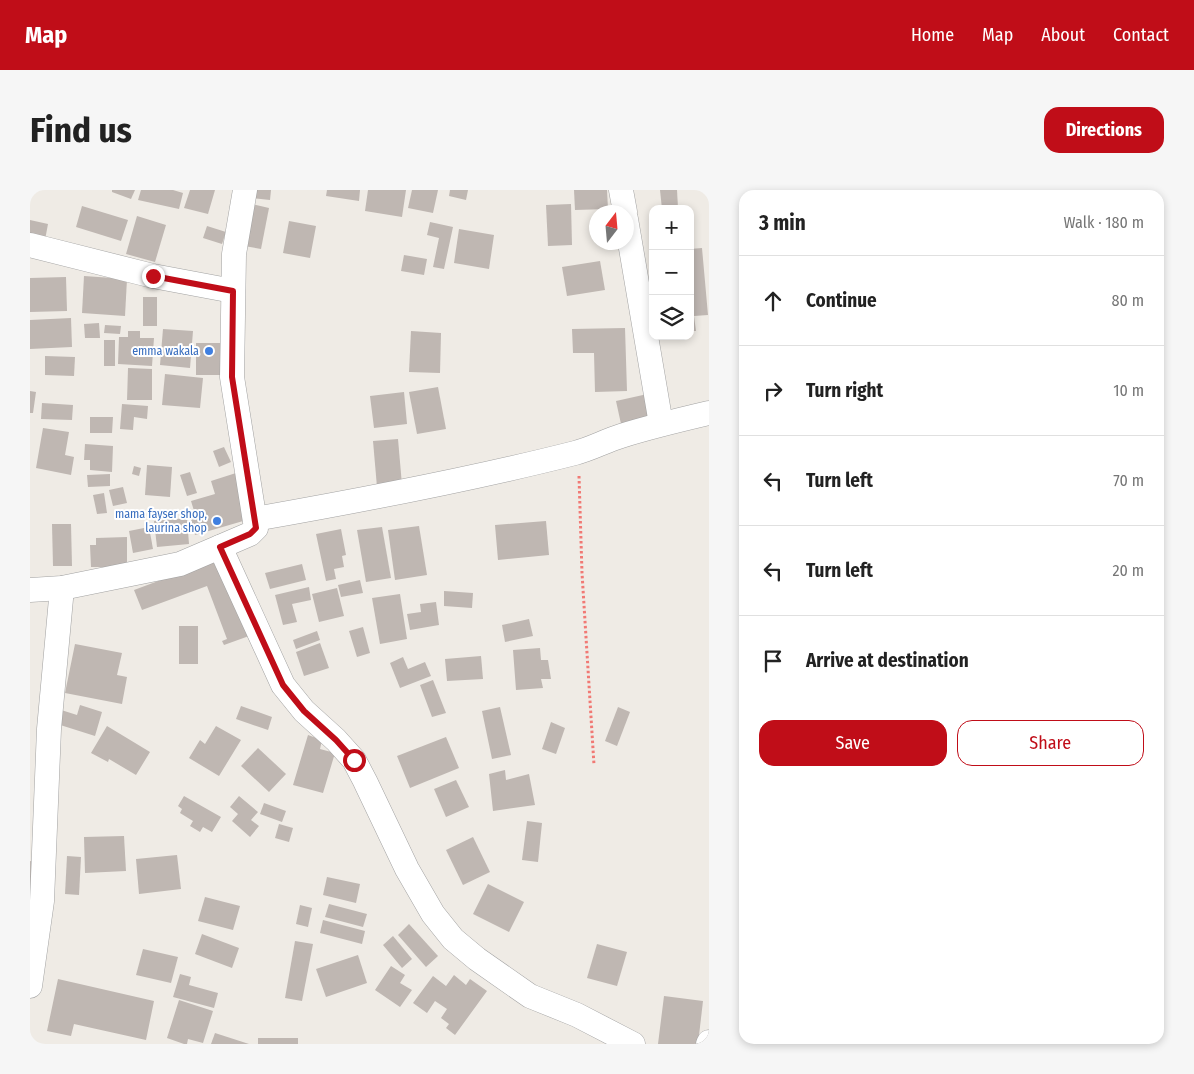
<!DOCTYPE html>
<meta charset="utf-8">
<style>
:root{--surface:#fff;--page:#f6f6f6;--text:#222;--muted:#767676;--line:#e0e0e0;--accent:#c00d18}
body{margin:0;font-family:"Fira Sans Condensed",sans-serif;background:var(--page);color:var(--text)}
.controls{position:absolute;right:15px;top:15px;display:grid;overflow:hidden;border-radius:10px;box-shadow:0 2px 8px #0003}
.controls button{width:45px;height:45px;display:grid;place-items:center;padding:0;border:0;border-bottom:1px solid var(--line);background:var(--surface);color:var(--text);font:25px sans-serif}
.compass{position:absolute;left:559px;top:15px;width:45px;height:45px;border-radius:50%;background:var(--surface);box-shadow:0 2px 8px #0003;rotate:16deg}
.stop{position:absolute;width:15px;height:15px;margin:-11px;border:4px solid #c00d18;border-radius:50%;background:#fff}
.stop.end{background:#c00d18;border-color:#fff;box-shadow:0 1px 5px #0008}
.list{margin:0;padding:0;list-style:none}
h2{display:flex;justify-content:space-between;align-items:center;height:65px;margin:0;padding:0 20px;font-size:21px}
h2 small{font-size:16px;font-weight:400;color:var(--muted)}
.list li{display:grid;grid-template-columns:32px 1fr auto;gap:15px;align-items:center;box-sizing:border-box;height:90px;padding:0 20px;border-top:1px solid var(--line)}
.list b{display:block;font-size:19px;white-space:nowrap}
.list em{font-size:16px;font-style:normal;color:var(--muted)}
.actions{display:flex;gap:10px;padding:15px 20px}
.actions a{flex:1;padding:11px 0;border:1px solid var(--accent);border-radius:15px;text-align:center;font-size:18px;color:var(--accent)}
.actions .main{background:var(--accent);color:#fff}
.icon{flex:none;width:28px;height:28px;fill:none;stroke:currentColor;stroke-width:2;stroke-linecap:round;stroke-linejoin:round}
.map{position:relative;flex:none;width:679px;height:854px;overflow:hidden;border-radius:15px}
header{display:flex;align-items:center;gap:30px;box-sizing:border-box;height:70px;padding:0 25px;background:var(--accent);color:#fff}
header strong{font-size:24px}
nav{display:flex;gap:28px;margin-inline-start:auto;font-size:18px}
.intro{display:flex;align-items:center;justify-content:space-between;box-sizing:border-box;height:120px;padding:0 30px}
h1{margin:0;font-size:35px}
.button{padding:12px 22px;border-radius:15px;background:var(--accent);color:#fff;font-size:18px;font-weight:700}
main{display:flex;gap:30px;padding:0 30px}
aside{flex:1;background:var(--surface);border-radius:15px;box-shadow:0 2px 8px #0003}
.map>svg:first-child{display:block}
</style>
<header>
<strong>Map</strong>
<nav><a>Home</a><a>Map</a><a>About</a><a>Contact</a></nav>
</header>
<div class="intro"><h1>Find us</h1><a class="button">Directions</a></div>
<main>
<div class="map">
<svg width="679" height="854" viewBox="0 0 679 854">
<rect width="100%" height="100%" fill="#efebe5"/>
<!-- building -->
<g fill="#bfb7b2">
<path d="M82,0H105L101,9L82,2Z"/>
<path d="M111,0H143L153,3L149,19L108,10Z"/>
<path d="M160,0H185L178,24L154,18Z"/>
<path d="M222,0H241L240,10L221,8Z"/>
<path d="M297,0H330L329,11L296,6Z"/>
<path d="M338,0H376L372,27L335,21Z"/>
<path d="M382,0H408L403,23L378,18Z"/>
<path d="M420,0H438L436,10L419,6Z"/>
<path d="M544,0H577L578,19L545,20Z"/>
<path d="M630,0H647L648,18L632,19Z"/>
<path d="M222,14L239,18L231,59L214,56Z"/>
<path d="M541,14L542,55L518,56L516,15Z"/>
<path d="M52,16L98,30L91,51L46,37Z"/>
<path d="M107,26L136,35L125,72L96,64Z"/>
<path d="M0,30L18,34L15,50L0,46Z"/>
<path d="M259,31L286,36L280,68L253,63Z"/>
<path d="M400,32L423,37L414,79L403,77L409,48L397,45Z"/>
<path d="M177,36L196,42L192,54L173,48Z"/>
<path d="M429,39L464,45L459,79L424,73Z"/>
<path d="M672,58L678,125L664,126L666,141H660V59Z"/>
<path d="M374,65L397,69L394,85L371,81Z"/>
<path d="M570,71L575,100L537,106L532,77Z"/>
<path d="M54,86L97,89L95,126L52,123Z"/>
<path d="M36,87L37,121L0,122V88Z"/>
<rect x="113" y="107" width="14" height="29"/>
<path d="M41,128L42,157L0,159V130Z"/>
<path d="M69,133L70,148H55L54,134Z"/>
<path d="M75,135L91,136L90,144L74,143Z"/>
<path d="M595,138L597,201L565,202L564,163H543L542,139Z"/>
<path d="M133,139L163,141L160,178L130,175Z"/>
<path d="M98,141H110V148H124L122,176L88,174L89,147H98Z"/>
<path d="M381,141L411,143L410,183L379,182Z"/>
<rect x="74" y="150" width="11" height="26"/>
<rect x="166" y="153" width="27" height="32"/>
<path d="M15,166L45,167L44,186L15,185Z"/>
<path d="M98,178L122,179V210H97Z"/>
<path d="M135,184L173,188L170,218L132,215Z"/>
<path d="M408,197L416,239L387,244L379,202Z"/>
<path d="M0,201L6,202L3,223H0Z"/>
<path d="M374,202L377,234L344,238L340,206Z"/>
<path d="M622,203L628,226L591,234L586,211Z"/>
<path d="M12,213L43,215L42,230L11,229Z"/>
<path d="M92,214L118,216L117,229L104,227L103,240L90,239Z"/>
<path d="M60,227H83L82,243H60Z"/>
<path d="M13,238L39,242L35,265L44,267L41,285L6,278Z"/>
<path d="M368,249L372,295L347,297L343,251Z"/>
<path d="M55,254L83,256L82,282L60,280V270H54Z"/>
<path d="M194,257L201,272L189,277L183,261Z"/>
<path d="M117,275L142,277L140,307L115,305Z"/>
<path d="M104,276L111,278L109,286L102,284Z"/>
<path d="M160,282L167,303L157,306L150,285Z"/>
<path d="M206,283L220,329L165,345L160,326L165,324L161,311L185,304L181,291Z"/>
<path d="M80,284V296L58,297L57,285Z"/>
<path d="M93,297L97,313L83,316L79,300Z"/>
<path d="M74,303L77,323L67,324L63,305Z"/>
<path d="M157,328L159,354L127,357L124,331Z"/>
<path d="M516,331L519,365L468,370L465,335Z"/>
<path d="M22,334H41L42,376H23Z"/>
<path d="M389,336L397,385L365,390L358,340Z"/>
<path d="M119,337L123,359L103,363L99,341Z"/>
<path d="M352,337L361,388L336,392L327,340Z"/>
<path d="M311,339L316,365L312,366L314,377L304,379L306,389L296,391L286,344Z"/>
<path d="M97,347V377H61L60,355H66V348Z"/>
<path d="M190,368L219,446L194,455L192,451L197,449L177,396L112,420L104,400Z"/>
<path d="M272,374L276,390L240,399L235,383Z"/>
<path d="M330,390L333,403L311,407L308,395Z"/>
<path d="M279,397L281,410L262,414L267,432L253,435L245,405Z"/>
<path d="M307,398L314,426L289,432L282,404Z"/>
<path d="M414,401L443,403L442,418L414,416Z"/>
<path d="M370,404L377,449L350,454L342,408Z"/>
<path d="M406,412L409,435L380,440L377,424L391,422L390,414Z"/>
<path d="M499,429L503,446L475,452L472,435Z"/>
<rect x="149" y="436" width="19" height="38"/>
<path d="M333,437L340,463L327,467L319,441Z"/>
<path d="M287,441L290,450L266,459L263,450Z"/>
<path d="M290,453L299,478L274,486L266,462Z"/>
<path d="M45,454L92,463L87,485L97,487L92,514L35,503Z"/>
<path d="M510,458L511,470H518L521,489H511L513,498L486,500L483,460Z"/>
<path d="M451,466L453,489L417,491L415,469Z"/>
<path d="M373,467L378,479L395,472L401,486L370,498L360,473Z"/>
<path d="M403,490L416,523L402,527L390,495Z"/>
<path d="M50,515L72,522L65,546L24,533L28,519L47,525Z"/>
<path d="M211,516L242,527L238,540L206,529Z"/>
<path d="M470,517L481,565L462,569L452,521Z"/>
<path d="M588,517L600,522L587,556L575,551Z"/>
<path d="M521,532L535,538L526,564L512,559Z"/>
<path d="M77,536L120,562L106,585L79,569L78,572L61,563Z"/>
<path d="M186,536L211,550L189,586L159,568L170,550L175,554Z"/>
<path d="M278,545L292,550L290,559L305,563L293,603L263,595Z"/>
<path d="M416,547L429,578L380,598L367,566Z"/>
<path d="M228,558L256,584L239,602L211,576Z"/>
<path d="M475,580L476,590L499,584L505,615L463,621L459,584Z"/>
<path d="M426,590L439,617L416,627L404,599Z"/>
<path d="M154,606L191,627L182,642L173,637L170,642L160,636L163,631L150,623L152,619L148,616Z"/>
<path d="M209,606L228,622L221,630L229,636L220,647L202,631L208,624L200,617Z"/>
<path d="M234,613L256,621L252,632L230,624Z"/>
<path d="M497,631L512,633L508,672L492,670Z"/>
<path d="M249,634L263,638L259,652L245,648Z"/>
<path d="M94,646L96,681L55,683L54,647Z"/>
<path d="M443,647L460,682L433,695L416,660Z"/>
<path d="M147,665L151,699L109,704L106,669Z"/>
<path d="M37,666L51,667L49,705L35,704Z"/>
<path d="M0,671L5,672L4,700H0Z"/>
<path d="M297,687L330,694L326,713L293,705Z"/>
<path d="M458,694L494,712L479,742L443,724Z"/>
<path d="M175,707L210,716L203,740L168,731Z"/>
<path d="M299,714L337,724L333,737L295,727Z"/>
<path d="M270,715L282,718L278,737L266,734Z"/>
<path d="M293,730L335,741L332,754L290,743Z"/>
<path d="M379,734L408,766L396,777L368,745Z"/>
<path d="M172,744L209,758L202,778L165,764Z"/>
<path d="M363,746L382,769L372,778L353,755Z"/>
<path d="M265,751L283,754L272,811L255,808Z"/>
<path d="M567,754L597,762L587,796L557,788Z"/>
<path d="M113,759L148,767L141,793L106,785Z"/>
<path d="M328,765L337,793L296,807L286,779Z"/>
<path d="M361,776L375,785L370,793L382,800L370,817L345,800Z"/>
<path d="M150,784L161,787L159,795L188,803L184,818L143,807Z"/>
<path d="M424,785L436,795L440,789L457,801L425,845L416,838L419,834L411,828L417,819L405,811L397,823L383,813L403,786L416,796Z"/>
<path d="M28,789L124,811L116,850L44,834L41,846L17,841Z"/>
<path d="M634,806L673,811L668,854H628Z"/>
<path d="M149,810L183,821L173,853L158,849L157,854H154L137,848Z"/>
<path d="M185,843L219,854H181Z"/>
<rect x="228" y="848" width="40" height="6"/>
</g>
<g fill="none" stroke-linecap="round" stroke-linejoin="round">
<!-- minor casing -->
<g stroke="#a2a2a2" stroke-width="25">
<g id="minor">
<path d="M591,0L595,22"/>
<path d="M596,29L631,234"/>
<path d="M0,55L123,86L203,101"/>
<path d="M225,329C333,310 439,290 545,263C561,259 575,251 591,246C620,237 649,230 679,223"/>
<path d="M190,357L253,495L274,521L306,550L324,570L335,591L377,679L403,724L423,749L447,769L500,806L547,825L603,854"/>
<path d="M0,400L32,398L150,374L220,344L226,338L202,187L204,64L215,0"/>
<path d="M0,796L12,711L19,539L32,398"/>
<path d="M678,854L679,852"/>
</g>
</g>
<!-- path -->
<path stroke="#f17974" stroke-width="3" stroke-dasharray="2.5 2.5" stroke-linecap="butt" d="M549,286L552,383L564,575"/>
<!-- minor -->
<use href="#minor" stroke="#fff" stroke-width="24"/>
</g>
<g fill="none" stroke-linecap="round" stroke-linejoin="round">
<!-- route -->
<path stroke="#c00d18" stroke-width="6" d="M123,86L203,101L202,187L226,338L220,344L190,357L253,495L274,521L306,550L324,570"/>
</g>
<!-- markers -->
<g fill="#3f7fe0" stroke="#fff" stroke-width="2">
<circle cx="179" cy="161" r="5"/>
<circle cx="187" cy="331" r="5"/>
</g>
<g text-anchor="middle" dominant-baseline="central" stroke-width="4" stroke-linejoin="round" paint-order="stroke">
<!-- shop labels -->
<g font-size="12" fill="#366cbe" stroke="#fff" text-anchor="end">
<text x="169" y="161">emma wakala</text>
<text x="177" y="324">mama fayser shop,<tspan x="177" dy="14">laurina shop</tspan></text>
</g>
</g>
</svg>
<div class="controls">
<button>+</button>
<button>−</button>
<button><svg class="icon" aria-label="layers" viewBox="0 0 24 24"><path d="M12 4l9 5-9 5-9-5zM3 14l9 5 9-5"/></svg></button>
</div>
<svg class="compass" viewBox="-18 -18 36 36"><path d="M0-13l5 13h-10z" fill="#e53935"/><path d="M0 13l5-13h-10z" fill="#767676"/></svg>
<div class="stop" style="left:324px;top:570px"></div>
<div class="stop end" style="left:123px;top:86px"></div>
</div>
<aside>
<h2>3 min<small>Walk · 180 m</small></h2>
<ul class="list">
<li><svg class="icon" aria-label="ahead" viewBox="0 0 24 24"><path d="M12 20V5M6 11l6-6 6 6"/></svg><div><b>Continue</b></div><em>80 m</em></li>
<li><svg class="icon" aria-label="right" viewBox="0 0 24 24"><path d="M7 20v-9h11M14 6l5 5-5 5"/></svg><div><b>Turn right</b></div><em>10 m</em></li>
<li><svg class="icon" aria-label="left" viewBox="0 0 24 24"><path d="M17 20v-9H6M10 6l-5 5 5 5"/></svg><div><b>Turn left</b></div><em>70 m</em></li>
<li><svg class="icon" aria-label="left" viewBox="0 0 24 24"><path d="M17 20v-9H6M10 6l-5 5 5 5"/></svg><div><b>Turn left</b></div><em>20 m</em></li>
<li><svg class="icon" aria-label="arrive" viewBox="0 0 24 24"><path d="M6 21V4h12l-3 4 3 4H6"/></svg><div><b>Arrive at destination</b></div></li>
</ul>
<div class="actions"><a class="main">Save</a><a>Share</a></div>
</aside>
</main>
